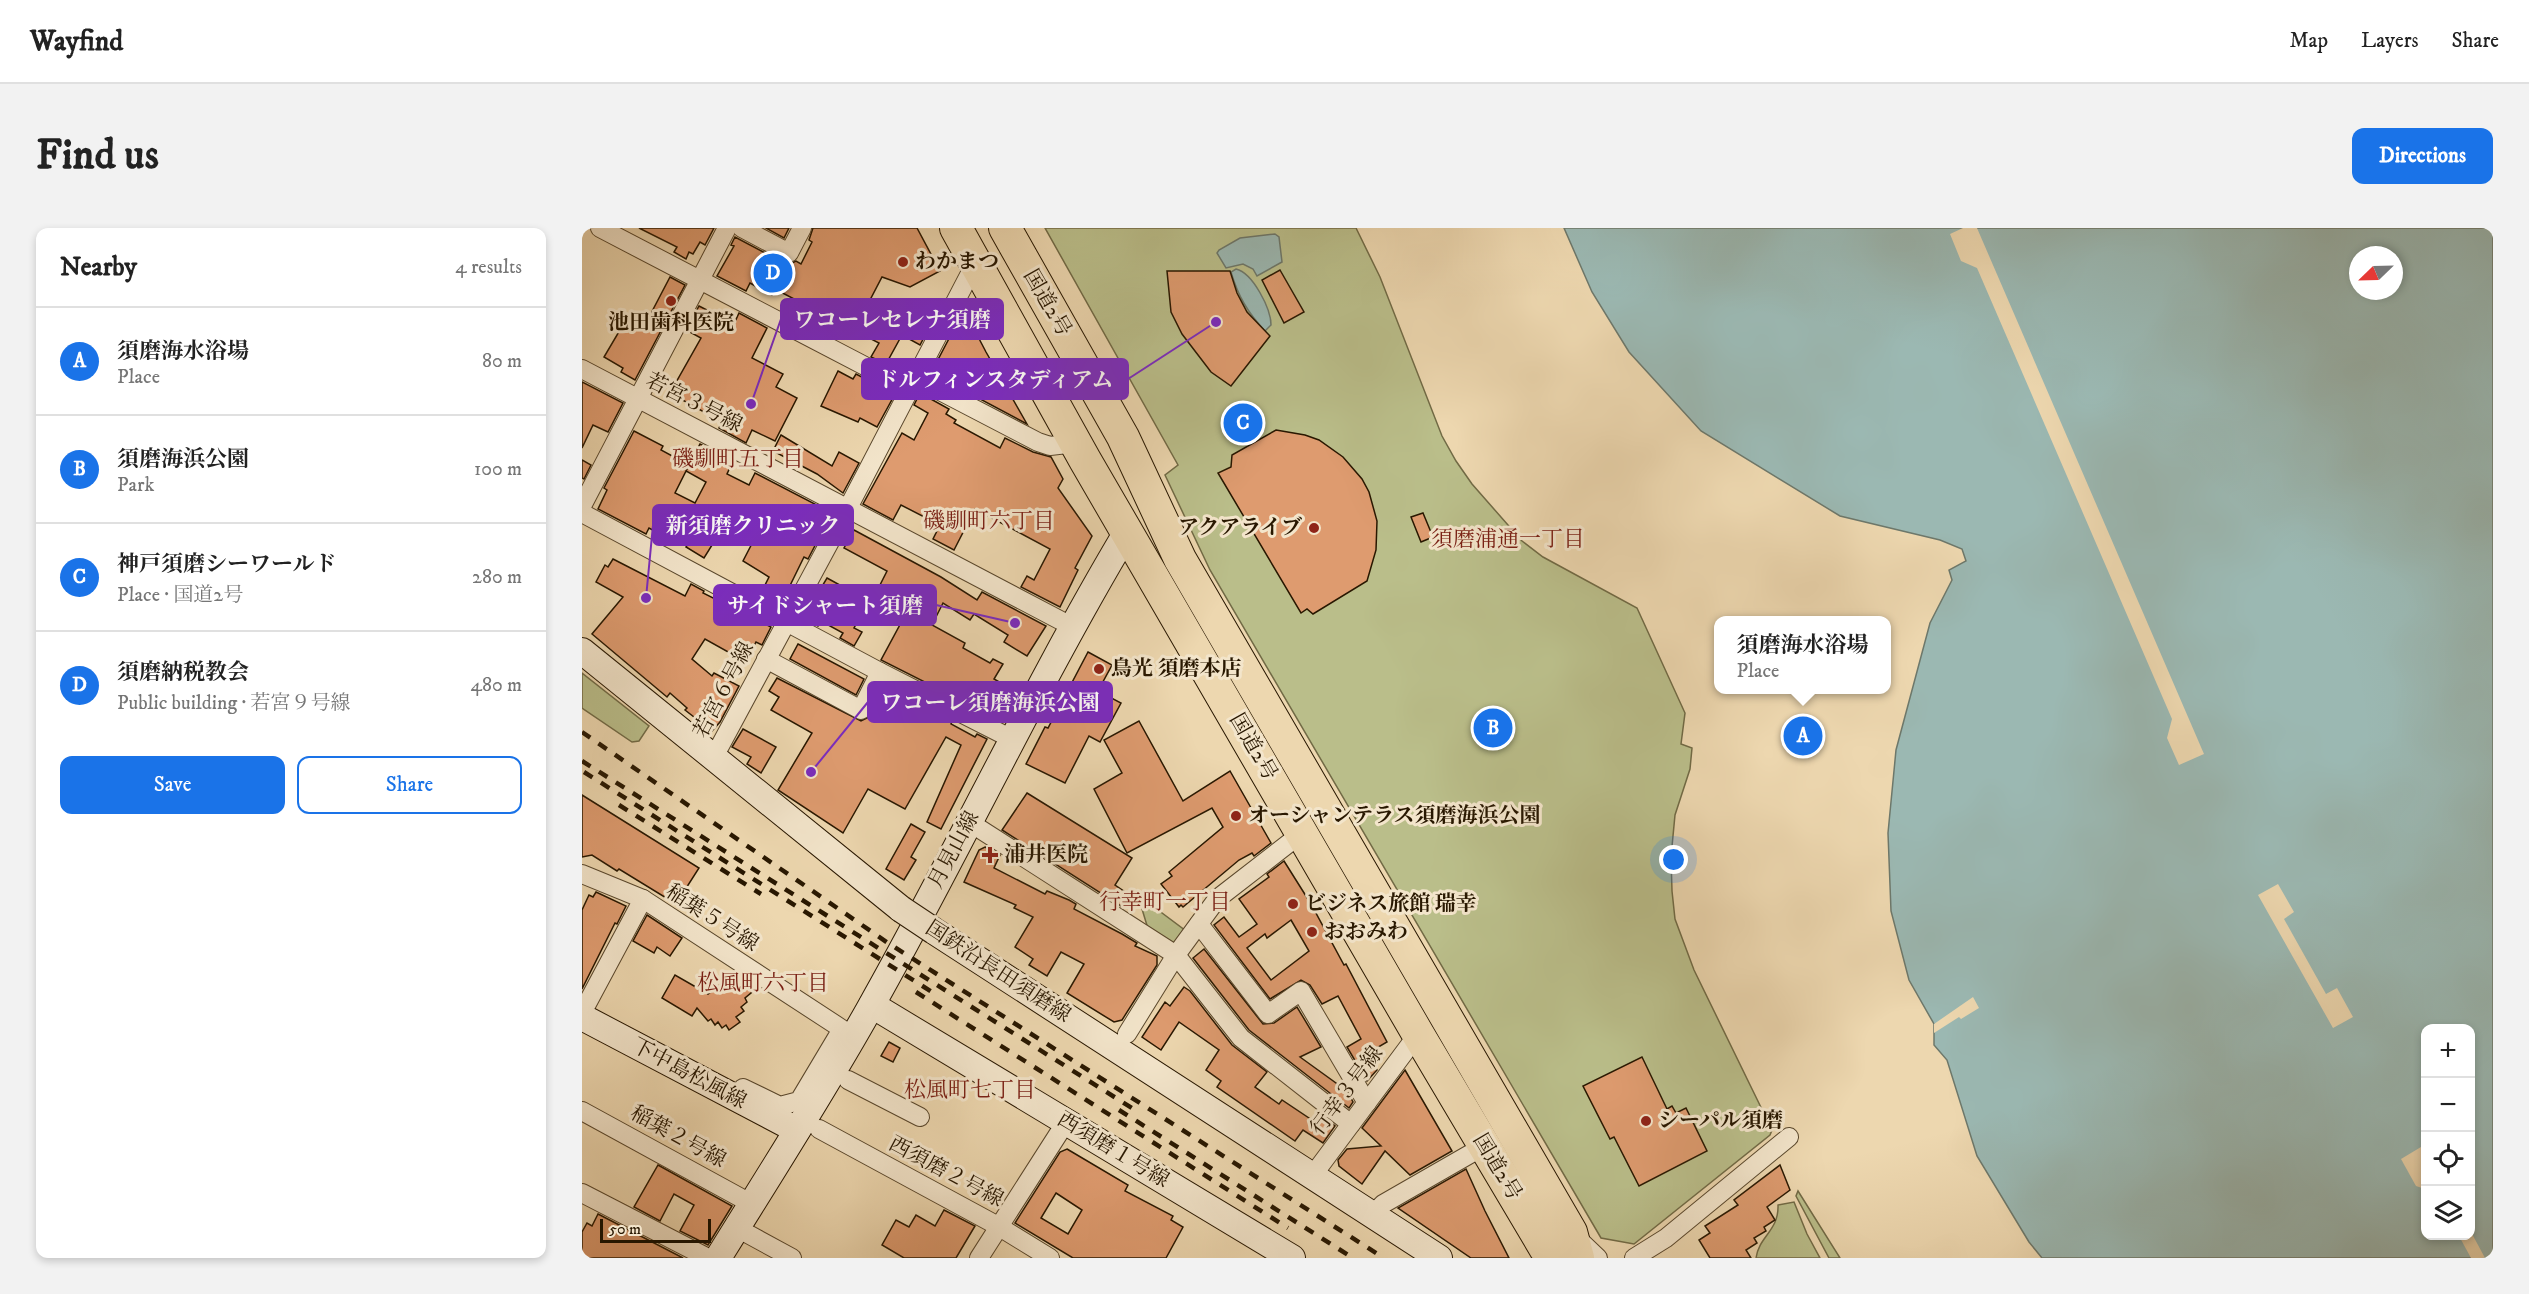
<!DOCTYPE html>
<meta charset="utf-8">
<style>
:root{--surface:#fff;--page:#f2f2f2;--text:#222;--muted:#767676;--line:#e0e0e0;--accent:#1a73e8}
body{margin:0;font-family:"IM FELL DW Pica","Noto Serif JP",serif;background:var(--page);color:var(--text)}
.controls{position:absolute;right:18px;bottom:18px;display:grid;overflow:hidden;border-radius:12px;box-shadow:0 3px 9px #0003}
.controls button{width:54px;height:54px;display:grid;place-items:center;padding:0;border:0;border-bottom:2px solid var(--line);background:var(--surface);color:var(--text);font:30px sans-serif}
.compass{position:absolute;left:1767px;top:18px;width:54px;height:54px;border-radius:50%;background:var(--surface);box-shadow:0 3px 9px #0003;rotate:247deg}
.scale{position:absolute;left:18px;bottom:15px;width:111px;box-sizing:border-box;padding-left:6px;border:3px solid #281700;border-top:0;font-size:16px;line-height:21px;white-space:nowrap;color:#281700;-webkit-text-stroke:4px #f3e5cb;paint-order:stroke}
.you{position:absolute;left:1092px;top:632px;width:21px;height:21px;margin:-15px;border:4px solid #fff;border-radius:50%;background:#1a73e8;box-shadow:0 0 0 9px #1a73e833}
.badge{display:grid;place-items:center;width:39px;height:39px;border-radius:50%;background:var(--accent);color:#fff;font-size:20px;font-weight:700}
.pin{position:absolute;translate:-50% -50%;border:3px solid #fff;box-shadow:0 2px 6px #0006}
.popup{position:absolute;left:1132px;top:388px;width:177px;height:78px;box-sizing:border-box;display:grid;place-content:center;border-radius:12px;background:var(--surface);filter:drop-shadow(0 2px 4px #0005);font-size:20px;white-space:nowrap;color:var(--muted)}
.popup b{font-size:22px;color:var(--text)}
.popup::after{content:'';position:absolute;left:50%;top:100%;margin-left:-12px;border:12px solid transparent;border-top-color:var(--surface)}
.list{margin:0;padding:0;list-style:none}
h2{display:flex;justify-content:space-between;align-items:center;height:78px;margin:0;padding:0 24px;font-size:26px}
h2 small{font-size:20px;font-weight:400;color:var(--muted)}
.list li{display:grid;grid-template-columns:39px 1fr auto;gap:18px;align-items:center;box-sizing:border-box;height:108px;padding:0 24px;border-top:2px solid var(--line)}
.list b{display:block;font-size:22px;white-space:nowrap}
.list p{margin:0;font-size:20px;white-space:nowrap;color:var(--muted)}
.list em{font-size:20px;font-style:normal;color:var(--muted)}
.actions{display:flex;gap:12px;padding:18px 24px}
.actions a{flex:1;padding:14px 0;border:2px solid var(--accent);border-radius:12px;text-align:center;font-size:21px;color:var(--accent)}
.actions .main{background:var(--accent);color:#fff}
.icon{flex:none;width:33px;height:33px;fill:none;stroke:currentColor;stroke-width:2;stroke-linecap:round;stroke-linejoin:round}
.map{position:relative;flex:none;width:1911px;height:1030px;overflow:hidden;border-radius:12px}
header{display:flex;align-items:center;gap:36px;box-sizing:border-box;height:84px;padding:0 30px;background:var(--surface);border-bottom:2px solid var(--line)}
header strong{font-size:28px}
nav{display:flex;gap:33px;margin-inline-start:auto;font-size:21px}
.intro{display:flex;align-items:center;justify-content:space-between;box-sizing:border-box;height:144px;padding:0 36px}
h1{margin:0;font-size:42px}
.button{padding:15px 27px;border-radius:12px;background:var(--accent);color:#fff;font-size:21px;font-weight:700}
main{display:flex;gap:36px;padding:0 36px}
aside{flex:1;background:var(--surface);border-radius:12px;box-shadow:0 3px 9px #0003}
.map>svg:first-child{display:block}
</style>
<header>
<strong>Wayfind</strong>
<nav><a>Map</a><a>Layers</a><a>Share</a></nav>
</header>
<div class="intro"><h1>Find us</h1><a class="button">Directions</a></div>
<main>
<aside>
<h2>Nearby<small>4 results</small></h2>
<ul class="list">
<li><span class="badge">A</span><div><b>須磨海水浴場</b><p>Place</p></div><em>80 m</em></li>
<li><span class="badge">B</span><div><b>須磨海浜公園</b><p>Park</p></div><em>100 m</em></li>
<li><span class="badge">C</span><div><b>神戸須磨シーワールド</b><p>Place · 国道2号</p></div><em>280 m</em></li>
<li><span class="badge">D</span><div><b>須磨納税教会</b><p>Public building · 若宮９号線</p></div><em>480 m</em></li>
</ul>
<div class="actions"><a class="main">Save</a><a>Share</a></div>
</aside>
<div class="map">
<svg width="1911" height="1030" viewBox="0 0 1911 1030">
<rect width="100%" height="100%" fill="#edd7af"/>
<filter id="stains"><feTurbulence type="fractalNoise" baseFrequency=".00333" numOctaves="4"/><feColorMatrix values="0 0 0 0 .2 0 0 0 0 .09 0 0 0 0 .02 0 0 0 .5 -.17"/></filter>
<radialGradient id="worn" r=".72"><stop offset=".6" stop-color="#630" stop-opacity="0"/><stop offset="1" stop-color="#630" stop-opacity=".3"/></radialGradient>
<!-- green -->
<g fill="#babe8a" stroke="#716a45" stroke-width="1.5">
<path d="M463,0H774L798,49L860,208L874,233L890,256L940,313L961,329L1055,380L1103,485L1099,516L1110,520L1108,541L1093,587L1089,629L1090,663L1093,691L1112,742L1190,902L1188,907L1052,1016L1019,1010L628,342L583,247L596,237Z"/>
<path d="M0,445L67,498L57,513L50,514L0,480Z"/>
<path d="M568,676L604,703L596,714L584,716L567,704L560,681Z"/>
<path d="M1216,963L1258,1030H1247L1214,968Z"/>
<path d="M1212,974L1225,1006L1238,1030H1174C1177,1008 1197,1003 1196,977Z"/>
</g>
<!-- water -->
<g fill="#9bb8b2" stroke="#6d786b" stroke-width="1.5" fill-rule="evenodd">
<path d="M982,0H1911V1030H1460L1447,1014L1395,928L1365,832L1352,817V796L1327,752L1309,683L1306,605L1314,522L1348,395L1370,352L1367,342L1384,333L1380,321L1358,312L1258,288L1119,203L1047,124L1010,64ZM1776,27H1812V63H1776ZM1844,800H1888V1008H1844Z"/>
<path d="M693,6L697,9L700,34L675,48L671,41L661,36L644,40L635,25L637,22L658,10Z"/>
<path d="M654,41C671,45 689,81 689,97L683,103C666,85 656,68 649,44Z"/>
</g>
<!-- pier -->
<g fill="#edd7af">
<path d="M1381,0H1395L1622,526L1597,537L1585,510L1590,491L1395,40L1379,33L1368,6Z"/>
<path d="M1696,656L1712,684L1702,691L1744,766L1755,760L1771,789L1751,800L1676,667Z"/>
<path d="M1391,769L1397,780L1379,791L1377,789L1352,805V796Z"/>
<path d="M1839,919L1843,927V961L1834,958L1819,931Z"/>
<path d="M1889,1004L1903,1030H1889L1877,1008H1888Z"/>
</g>
<!-- building -->
<g fill="#de9b6f" stroke="#281700" stroke-width="1.5" fill-rule="evenodd">
<path d="M57,0H132L123,17L118,14L111,26L107,24L104,31L92,24L95,19Z"/>
<path d="M184,0H207L202,10Z"/>
<path d="M231,0H335L358,43L328,59L300,49L287,74L312,87L314,82L347,100L338,117L320,107L304,136L289,129L297,115L193,61L190,67L168,55L164,63L135,48L152,18L149,17L153,9L202,35L208,36L214,33L219,36L230,14L227,12Z"/>
<path d="M698,42L722,84L702,95L680,52Z"/>
<path d="M585,43H648L655,65L665,84L688,108L649,158L629,144L600,106L589,84Z"/>
<path d="M88,49L103,57L53,152L39,144L41,140L22,129L38,102L35,100L42,87L49,90L52,84L66,91Z"/>
<path d="M117,78L152,96L157,85L185,100L170,130L201,146L194,159L215,170L193,213L170,202L164,215L137,200L140,194L88,165L119,110L104,102Z"/>
<path d="M382,82L404,124L445,196L349,145Z"/>
<path d="M256,143L271,151L274,146L313,166L295,199L278,190L276,194L239,178Z"/>
<path d="M0,154L41,175L26,204L11,197L0,220Z"/>
<path d="M338,165L367,181L364,186L374,192L372,195L418,220L423,210L451,224L469,229L481,251L476,260L510,308L493,340L496,342L478,379L439,359L445,348L452,352L468,321L393,281L372,322L351,311L358,297L319,277L311,292L281,276L320,205L332,212L346,185L332,177Z"/>
<path d="M694,202L723,207L737,212L761,229L780,251L787,264L795,293L794,322L785,353L731,386L725,381L719,385L636,245L649,239L650,227Z"/>
<path d="M52,203L81,218L79,222L107,237L93,265L113,275L124,254L104,243L118,216L151,233L145,246L167,257L173,245L250,285L226,331L222,329L198,378L178,367L187,349L161,333L176,304L170,302L172,299L144,284L133,307L135,309L122,330L104,319L107,314L83,301L80,307L67,300L64,306L16,281L25,262L22,260Z"/>
<path d="M199,207L250,238L257,224L277,235L261,265L235,246L191,223Z"/>
<path d="M0,232L9,237L2,251L0,250Z"/>
<path d="M841,285L851,309L839,314L829,289Z"/>
<path d="M272,302L359,349L395,372L400,364L464,398L445,428L422,414L426,407L392,386L388,392L361,375L350,397L383,415L381,420L408,435L411,431L421,436L412,451L433,463L414,490L299,432L328,378L296,361L305,343L262,320Z"/>
<path d="M31,331L103,368L109,356L122,363L121,365L189,399L180,417L174,414L164,434L123,411L110,431L130,448L132,445L157,458L138,494L130,503L103,482L105,480L88,465L85,469L10,406L41,369L14,354L23,337L26,339Z"/>
<path d="M245,350L287,373L272,400L280,404L272,418L258,410L261,405L239,393L236,398L221,390Z"/>
<path d="M216,416L282,451L274,467L208,431Z"/>
<path d="M506,424L530,437L516,463L539,475L518,514L507,508L483,555L444,536L463,499L466,500Z"/>
<path d="M195,450L279,493L289,488L303,459L370,493L369,496L393,509L395,506L405,511L359,601L345,594L379,517L364,509L323,581L286,561L261,605L196,562L230,505L189,482L197,469L187,463Z"/>
<path d="M557,493L601,573L648,543L689,615L672,628L670,625L657,632L601,679L599,677L597,679L579,656L590,648L587,644L641,599L630,580L545,625L512,561L540,545L522,512Z"/>
<path d="M161,501L194,519L179,545L165,536L169,529L150,519Z"/>
<path d="M445,565L550,630L533,657L549,668L542,680L420,602Z"/>
<path d="M0,567L117,640L94,676L37,641L35,643L10,627L0,629Z"/>
<path d="M329,596L343,604L329,629L334,632L322,652L304,641Z"/>
<path d="M403,619L418,627L412,640L463,666L465,663L487,672L494,676L492,681L540,706L555,715L553,718L575,728V737L540,792L532,794L485,765L502,736L479,724L465,748L447,737L451,731L433,719L451,689L432,680L434,677L382,654L397,622Z"/>
<path d="M702,633L729,676L762,737L764,736L805,814L786,825L795,842L785,853L765,819L779,811L756,768L740,776L728,757L719,752L688,771L632,697L642,689L657,709L675,696L657,671L687,649L685,646ZM709,692L727,723L689,752L665,720L683,706L685,710Z"/>
<path d="M14,664L44,678L35,696L33,695L0,761V682L7,667L11,669Z"/>
<path d="M65,687L100,710L88,728L75,719L72,725L51,713Z"/>
<path d="M622,721L681,796L692,795L715,779L739,819L718,829L765,863L771,874L767,880L667,802L611,730Z"/>
<path d="M153,745L175,760L163,770L165,774L159,779L162,783L154,789L158,794L147,802L144,797L140,800L136,794L133,797L129,791L126,793L115,780L110,788L80,770L93,747L126,766Z"/>
<path d="M602,759L608,763L650,817L685,844L673,859L697,876L700,872L736,896L741,888L753,898L741,915L721,902L713,913L635,859L639,853L624,842L637,822L597,794L579,822L560,809L583,774L588,778Z"/>
<path d="M307,814L318,820L311,834L299,828Z"/>
<path d="M1060,829L1085,881L1090,878L1094,885L1104,880L1125,923L1057,958L1032,909L1028,911L1001,858Z"/>
<path d="M823,842L870,923L828,947L803,923L780,956L757,938L756,932L765,921L799,918L780,900Z"/>
<path d="M485,921L546,957L543,963L591,988L589,992L601,999L584,1030H491L433,995L478,924ZM474,965L500,982L486,1006L459,990Z"/>
<path d="M76,937L150,978L126,1017L98,1003L112,977L92,966L78,993L52,979Z"/>
<path d="M1198,937L1208,962L1185,979L1193,992L1182,999L1184,1003L1172,1010L1175,1015L1164,1022L1169,1030H1128L1117,1012L1128,1005L1123,998L1156,977L1152,972Z"/>
<path d="M884,941L903,983L927,1030H889L816,980Z"/>
<path d="M362,982L393,998L374,1030H322L300,1017L314,992L327,999L334,987L353,998Z"/>
<path d="M16,986L101,1030H0V1004L5,995L10,998Z"/>
</g>
<g fill="none" stroke-linecap="round" stroke-linejoin="round">
<!-- street casing -->
<g stroke="#59472c" stroke-width="20">
<g id="street">
<path d="M18,0L327,161"/>
<path d="M160,0L207,25L220,0"/>
<path d="M0,141L491,399"/>
<path d="M333,150L456,214L468,218L494,215"/>
<path d="M0,278L145,0"/>
<path d="M0,285L298,444L430,511"/>
<path d="M184,431L279,482L298,444"/>
<path d="M132,529L266,280L394,34"/>
<path d="M387,594L594,727L659,810L769,896"/>
<path d="M0,646L61,671L260,801L217,873L198,878L161,860"/>
<path d="M617,696L686,786L719,763L785,875"/>
<path d="M0,785L61,671"/>
<path d="M545,806L594,727L635,671L720,605"/>
<path d="M266,852L338,889"/>
<path d="M0,883L170,976"/>
<path d="M237,901L416,998L468,1030"/>
<path d="M731,947L836,806"/>
<path d="M0,965L126,1030"/>
<path d="M791,986L801,976L902,918"/>
<path d="M155,1000L210,1030"/>
<path d="M994,1009L1016,1030"/>
<path d="M397,1030L484,894"/>
<path d="M1052,1030L1084,1010L1207,909"/>
</g>
</g>
<!-- secondary casing -->
<g stroke="#281700" stroke-width="28">
<g id="secondary">
<path d="M0,423L319,681"/>
<path d="M352,703L857,1030"/>
<path d="M290,777L710,1030"/>
<path d="M0,789L215,902"/>
<path d="M136,1030C188,946 241,864 289,778C377,622 453,458 545,304"/>
</g>
</g>
<!-- highway casing -->
<g stroke="#281700" stroke-width="34">
<g id="highway">
<path d="M374,0L503,232L836,806L963,1020L979,1030"/>
<path d="M423,0L541,209L598,331L989,1004L996,1030"/>
</g>
</g>
<!-- street -->
<use href="#street" stroke="#f3e5cb" stroke-width="18"/>
<!-- secondary -->
<use href="#secondary" stroke="#f3e5cb" stroke-width="26"/>
<!-- highway -->
<use href="#highway" stroke="#edd7af" stroke-width="32"/>
<!-- rail -->
<g stroke="#281700" stroke-width="4.5" stroke-dasharray="10 10" stroke-linecap="butt">
<path d="M0,504L306,715L802,1030"/>
<path d="M0,533L553,882"/>
<path d="M2,544L350,764"/>
<path d="M37,577L179,666"/>
<path d="M334,764L706,1000"/>
<path d="M537,882L771,1030"/>
</g>
<!-- secondary-bridge casing -->
<g stroke="#281700" stroke-width="28" stroke-linecap="butt">
<path id="secondary-bridge" d="M319,681L352,703"/>
</g>
<!-- secondary-bridge -->
<use href="#secondary-bridge" stroke="#f3e5cb" stroke-width="26"/>
</g>
<!-- markers -->
<g fill="#8f2418" stroke="#f3e5cb" stroke-width="2">
<circle cx="321" cy="34" r="6"/>
<circle cx="89" cy="73" r="6"/>
<circle cx="732" cy="300" r="6"/>
<circle cx="517" cy="441" r="6"/>
<circle cx="654" cy="588" r="6"/>
<path d="M405 618h6v6h6v6h-6v6h-6v-6h-6v-6h6z"/>
<circle cx="711" cy="676" r="6"/>
<circle cx="730" cy="704" r="6"/>
<circle cx="1064" cy="893" r="6"/>
</g>
<g text-anchor="middle" dominant-baseline="central" stroke-width="6" stroke-linejoin="round" paint-order="stroke">
<!-- poi labels -->
<g font-size="21" font-weight="bold" fill="#281700" stroke="#f3e5cb" text-anchor="start">
<text x="333" y="34">わかまつ</text>
<text x="89" y="95" text-anchor="middle">池田歯科医院</text>
<text x="720" y="300" text-anchor="end">アクアライブ</text>
<text x="529" y="441">鳥光 須磨本店</text>
<text x="666" y="588">オーシャンテラス須磨海浜公園</text>
<text x="422" y="627">浦井医院</text>
<text x="723" y="676">ビジネス旅館 瑞幸</text>
<text x="742" y="704">おおみわ</text>
<text x="1076" y="893">シーパル須磨</text>
</g>
<!-- street labels -->
<g font-size="21" fill="#281700" stroke="#f3e5cb">
<text transform="translate(465 75) rotate(60)">国道2号</text>
<text transform="translate(112 175) rotate(27)">若宮３号線</text>
<text transform="translate(142 462) rotate(-62)">若宮６号線</text>
<text transform="translate(671 519) rotate(60)">国道2号</text>
<text transform="translate(372 622) rotate(-62)">月見山線</text>
<text transform="translate(130 690) rotate(33)">稲葉５号線</text>
<text transform="translate(416 744) rotate(33)">国鉄沿長田須磨線</text>
<text transform="translate(107 846) rotate(28)">下中島松風線</text>
<text transform="translate(765 863) rotate(-53)">行幸３号線</text>
<text transform="translate(96 909) rotate(29)">稲葉２号線</text>
<text transform="translate(531 922) rotate(31)">西須磨１号線</text>
<text transform="translate(915 939) rotate(59)">国道2号</text>
<text transform="translate(364 944) rotate(28)">西須磨２号線</text>
</g>
<!-- neighbourhood labels -->
<g font-size="22" fill="#7a1f14" stroke="#f3e5cb">
<text x="156" y="231">磯馴町五丁目</text>
<text x="407" y="293">磯馴町六丁目</text>
<text x="926" y="311">須磨浦通一丁目</text>
<text x="583" y="674">行幸町一丁目</text>
<text x="181" y="755">松風町六丁目</text>
<text x="388" y="862">松風町七丁目</text>
</g>
</g>
<!-- callouts -->
<path fill="none" stroke="#7b2cbf" stroke-width="2" d="M169 176L199 91M634 94L546 151M64 370L71 297M433 395L354 377M229 544L286 474"/>
<g fill="#7b2cbf" stroke="#f3e5cb" stroke-width="2">
<circle cx="169" cy="176" r="6"/>
<circle cx="634" cy="94" r="6"/>
<circle cx="64" cy="370" r="6"/>
<circle cx="433" cy="395" r="6"/>
<circle cx="229" cy="544" r="6"/>
</g>
<g fill="#7b2cbf" stroke="#7b2cbf" stroke-width="2">
<rect x="199" y="71" width="222" height="40" rx="6"/>
<rect x="280" y="131" width="266" height="40" rx="6"/>
<rect x="71" y="277" width="200" height="40" rx="6"/>
<rect x="132" y="357" width="222" height="40" rx="6"/>
<rect x="286" y="454" width="244" height="40" rx="6"/>
</g>
<g font-size="22" text-anchor="middle" font-weight="bold" fill="#fff">
<text x="310" y="99">ワコーレセレナ須磨</text>
<text x="413" y="159">ドルフィンスタディアム</text>
<text x="171" y="305">新須磨クリニック</text>
<text x="243" y="385">サイドシャート須磨</text>
<text x="408" y="482">ワコーレ須磨海浜公園</text>
</g>
<rect width="100%" height="100%" filter="url(#stains)"/>
<rect width="100%" height="100%" fill="url(#worn)"/>
</svg>
<div class="controls">
<button>+</button>
<button>−</button>
<button><svg class="icon" aria-label="locate" viewBox="0 0 24 24"><circle cx="12" cy="12" r="6"/><path d="M12 2v4M12 18v4M2 12h4M18 12h4"/></svg></button>
<button><svg class="icon" aria-label="layers" viewBox="0 0 24 24"><path d="M12 4l9 5-9 5-9-5zM3 14l9 5 9-5"/></svg></button>
</div>
<svg class="compass" viewBox="-18 -18 36 36"><path d="M0-13l5 13h-10z" fill="#e53935"/><path d="M0 13l5-13h-10z" fill="#767676"/></svg>
<div class="scale">50 m</div>
<div class="you"></div>
<div class="pin badge" style="left:1221px;top:508px">A</div>
<div class="popup"><b>須磨海水浴場</b>Place</div>
<div class="pin badge" style="left:911px;top:500px">B</div>
<div class="pin badge" style="left:661px;top:195px">C</div>
<div class="pin badge" style="left:191px;top:45px">D</div>
</div>
</main>
